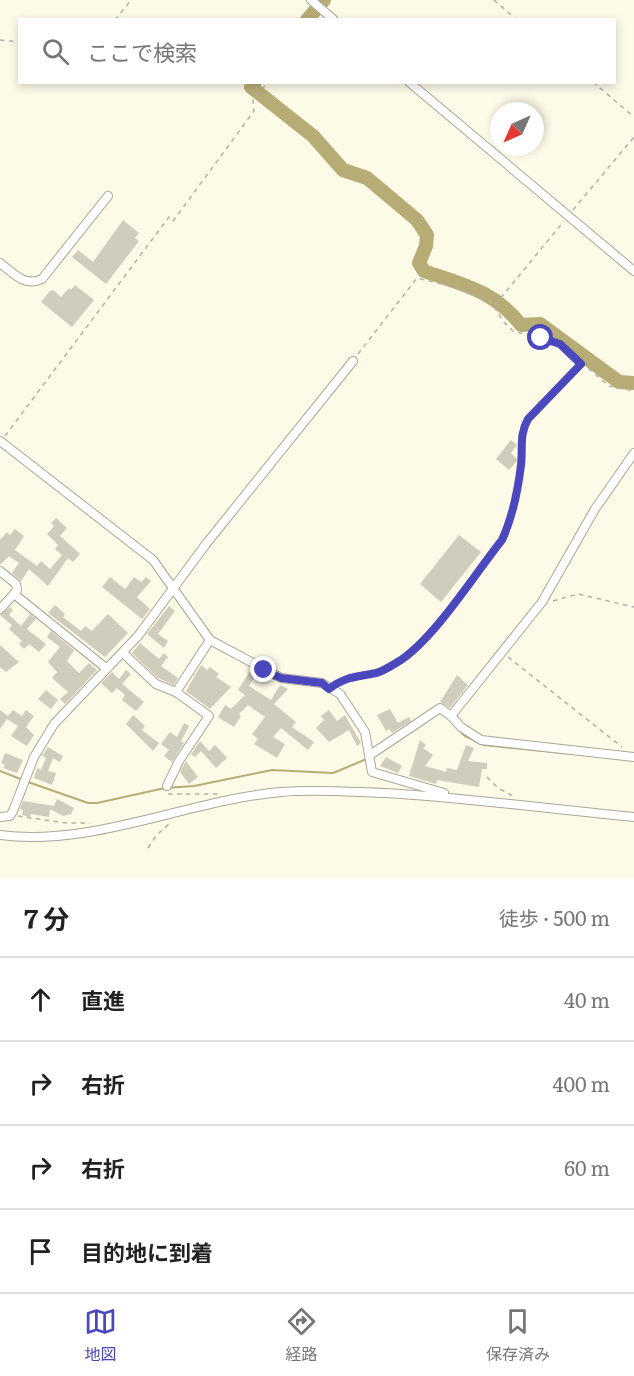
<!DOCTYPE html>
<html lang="ja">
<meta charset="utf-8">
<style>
:root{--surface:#fff;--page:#f6f6f6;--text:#222;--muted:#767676;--line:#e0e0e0;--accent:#4b48be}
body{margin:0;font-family:Literata,"Noto Sans JP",serif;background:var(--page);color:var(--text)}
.compass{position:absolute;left:490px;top:102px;width:54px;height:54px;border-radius:50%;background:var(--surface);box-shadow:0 3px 9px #0003;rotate:225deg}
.stop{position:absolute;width:18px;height:18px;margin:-14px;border:4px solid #4b48be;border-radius:50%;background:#fff}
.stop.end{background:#4b48be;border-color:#fff;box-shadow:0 2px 6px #0008}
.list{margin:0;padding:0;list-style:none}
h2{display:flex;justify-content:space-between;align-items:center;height:78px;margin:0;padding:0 24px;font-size:26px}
h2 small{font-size:20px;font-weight:400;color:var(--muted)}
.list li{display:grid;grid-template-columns:39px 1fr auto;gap:18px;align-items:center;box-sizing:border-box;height:84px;padding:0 24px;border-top:2px solid var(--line)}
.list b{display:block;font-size:22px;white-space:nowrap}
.list em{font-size:20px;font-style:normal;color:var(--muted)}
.icon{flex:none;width:33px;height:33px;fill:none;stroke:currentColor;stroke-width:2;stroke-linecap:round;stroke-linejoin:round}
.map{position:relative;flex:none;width:634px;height:878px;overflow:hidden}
.search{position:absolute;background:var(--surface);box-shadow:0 3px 9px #0003;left:18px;right:18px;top:18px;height:66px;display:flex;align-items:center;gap:15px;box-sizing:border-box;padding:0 21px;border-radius:0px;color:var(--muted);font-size:22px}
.sheet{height:414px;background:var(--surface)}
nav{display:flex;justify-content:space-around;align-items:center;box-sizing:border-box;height:84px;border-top:2px solid var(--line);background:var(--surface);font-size:16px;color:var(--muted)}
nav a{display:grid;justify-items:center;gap:3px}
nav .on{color:var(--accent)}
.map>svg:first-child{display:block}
</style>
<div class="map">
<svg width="634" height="878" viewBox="0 0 634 878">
<rect width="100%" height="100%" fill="#fdfae8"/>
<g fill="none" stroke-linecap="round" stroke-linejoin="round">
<!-- stream -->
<g stroke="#b7ac76" stroke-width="2">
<path d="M454,725L465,736L484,745L573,754"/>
<path d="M0,771L23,780"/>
<path d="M28,782L88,803H97L165,788L194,786L272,770L333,773L369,758"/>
</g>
<!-- river -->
<g stroke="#b7ac76" stroke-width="14">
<path d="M307,20L324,0"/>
<path d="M255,82L251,87L313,136L343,170L367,178L417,220L427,235L426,246L419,263L424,271C463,285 495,291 521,325L540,324L619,382L634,383"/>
</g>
</g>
<!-- building -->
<g fill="#d0cdbc">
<path d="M123,220L139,233L135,238L139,241L106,284L72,257L78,250L93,262Z"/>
<path d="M75,285L94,300L72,327L41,302L50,291L53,290L61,297L69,288L71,290Z"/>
<path d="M511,440L517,445L511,453L518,460L509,470L496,459Z"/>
<path d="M56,518L67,528L60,536L80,554L73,562L68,558L48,586L29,569L21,581L12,573L19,563L9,556L0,565V540L7,532L10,535L15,529L24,536L15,550L37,566L41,561L50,569L62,555L55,549L58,545L47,534L54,526L51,523Z"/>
<path d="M459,535L481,552L441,602L420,584Z"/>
<path d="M110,577L125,589L134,577L141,582L146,577L151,581L137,597L150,609L142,619L102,587Z"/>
<path d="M55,605L65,614L63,617L81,631L85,626L92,631L108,614L128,633L105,657L48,613Z"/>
<path d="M169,606L175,611L158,634L168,641L164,648L147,634Z"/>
<path d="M10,607L13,610L9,615L21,626L30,614L36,619L27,629L46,644L39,652L29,644L24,649L19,644L22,641L9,629L12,625L0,615Z"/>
<path d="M51,631L74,650L67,661L79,673L89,663L97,670L65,704L60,699L68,692L52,678L57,672L48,662L60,647L47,637Z"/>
<path d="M140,643L159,659L164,653L168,657L161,666L178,678L174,685L158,678L132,653Z"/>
<path d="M0,645L19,662L6,672L0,667Z"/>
<path d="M201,665L207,670L210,667L219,674L216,677L231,687L210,709L186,691Z"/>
<path d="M126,670L131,674L122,684L144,702L136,711L122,700L125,695L117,688L112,693L101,683L112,672L119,679Z"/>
<path d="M250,671L256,675L249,686L271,700L280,685L288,689L274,704L296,722L292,727L314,742L308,750L281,728L273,737L285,744L277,758L254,744L258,739L252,734L265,717L248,705L239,714L241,716L234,727L218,717L225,705L231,709L245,695L238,690Z"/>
<path d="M457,675L468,685L450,708L440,702Z"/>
<path d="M46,690L58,700L51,709L38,699Z"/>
<path d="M390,709L398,723L409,717L411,721L392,733L389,729L386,731L377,715Z"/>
<path d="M0,710L8,716L13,710L22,716L26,710L34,716L26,727L34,735L27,746L11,736L18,726L7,719L0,729Z"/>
<path d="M329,710L337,721L345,715L361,743L357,746L349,730L329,742L316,728L324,720L321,716Z"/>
<path d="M133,715L145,726L142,730L159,743L153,751L126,724Z"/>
<path d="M184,723L189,726L181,741L184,743L172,762L164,756L169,750L161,744L170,732L177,737Z"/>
<path d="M420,740L426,745L423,748L433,755L425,766L446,772L447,768L457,770L466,745L474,748L468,761L487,763V769H482L479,787L437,780L436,784L409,776Z"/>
<path d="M200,741L209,751L215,745L227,758L216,768L201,751L195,757L191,754Z"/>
<path d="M48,747L63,756L60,762L53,758L48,771L56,773L52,785L34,778L37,768L41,770L46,758L42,756Z"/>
<path d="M5,753L23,760L17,773L3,768L5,765L1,763Z"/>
<path d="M386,757L402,766L398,773L380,766Z"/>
<path d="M186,761L198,777L189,784L180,772Z"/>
<path d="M57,799L74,808L71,814L63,816L50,809L49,817L31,814L30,817L22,815L23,810L20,809L23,801L54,806Z"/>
</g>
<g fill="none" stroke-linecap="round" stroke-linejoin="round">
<!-- minor casing -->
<g stroke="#aaa797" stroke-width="10">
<g id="minor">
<path d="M311,0L334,20"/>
<path d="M409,82L634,271"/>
<path d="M0,263C14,274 25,287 42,279L108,196"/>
<path d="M0,441L153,560L210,640L281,678L322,683L340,694L365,732L372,772L444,793"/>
<path d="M0,571L16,584L17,590L14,594L106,668"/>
<path d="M0,609L14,594"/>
<path d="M123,653L156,684L176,692L210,640"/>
<path d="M451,716L461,727L481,740L634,757"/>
<path d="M370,755L440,708L451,716L542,602L595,509L634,453"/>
<path d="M167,786L179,761L209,716L176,692"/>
<path d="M0,817L10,816L13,811L34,757L54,724L138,636L206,544L353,361"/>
<path d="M0,835C94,847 188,800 281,792C316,789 351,792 386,793C469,798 551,809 634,817"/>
</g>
</g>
<!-- path -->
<g stroke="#b3b1a3" stroke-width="1.5" stroke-dasharray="4.5 4.5" stroke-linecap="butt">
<path d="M494,0L517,20"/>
<path d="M115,20L131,0"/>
<path d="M0,40L20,42"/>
<path d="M593,82L634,117"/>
<path d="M573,210L634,137"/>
<path d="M495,305L564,221"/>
<path d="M358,354L417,278L454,287L491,302L503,321L513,331L560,344L609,386L634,391"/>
<path d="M5,436L169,217L173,221L254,111L253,100L268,82"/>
<path d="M553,601L578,594L634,607"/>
<path d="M508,657L622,747"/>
<path d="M337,682C359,671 379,675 401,660C437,635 473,575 502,540C512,518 518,490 521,465C523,448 519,435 528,419L581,364"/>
<path d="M487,777L498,788L513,796"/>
<path d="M168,794H219"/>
<path d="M18,816L66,823H90"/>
<path d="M148,848L156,836L171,822"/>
</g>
<!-- minor -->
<use href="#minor" stroke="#fff" stroke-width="8"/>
</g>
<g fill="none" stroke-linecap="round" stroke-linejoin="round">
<!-- route -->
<path stroke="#4b48be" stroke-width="8" d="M264,670L281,678L322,683L329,689C345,676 358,677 376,673C384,671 394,664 401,660C436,636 474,575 502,540C512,518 518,490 521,465C523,448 519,435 528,419L581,364L560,344L541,338"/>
</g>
</svg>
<svg class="compass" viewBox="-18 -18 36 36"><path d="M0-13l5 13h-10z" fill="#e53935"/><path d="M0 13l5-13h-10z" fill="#767676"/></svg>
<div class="stop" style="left:541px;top:338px"></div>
<div class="stop end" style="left:264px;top:670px"></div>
<div class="search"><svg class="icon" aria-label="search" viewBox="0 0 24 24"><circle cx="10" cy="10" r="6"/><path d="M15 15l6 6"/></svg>ここで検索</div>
</div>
<section class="sheet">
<h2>7 分<small>徒歩 · 500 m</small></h2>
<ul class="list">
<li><svg class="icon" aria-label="ahead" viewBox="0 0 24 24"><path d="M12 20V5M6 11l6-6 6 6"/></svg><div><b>直進</b></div><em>40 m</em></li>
<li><svg class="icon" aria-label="right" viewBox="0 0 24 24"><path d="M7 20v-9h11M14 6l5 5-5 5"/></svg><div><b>右折</b></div><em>400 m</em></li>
<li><svg class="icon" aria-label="right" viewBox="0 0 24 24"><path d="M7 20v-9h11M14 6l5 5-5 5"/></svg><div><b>右折</b></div><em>60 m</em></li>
<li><svg class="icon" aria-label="arrive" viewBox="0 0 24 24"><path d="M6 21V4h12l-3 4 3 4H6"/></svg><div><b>目的地に到着</b></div></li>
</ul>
</section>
<nav>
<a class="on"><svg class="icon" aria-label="map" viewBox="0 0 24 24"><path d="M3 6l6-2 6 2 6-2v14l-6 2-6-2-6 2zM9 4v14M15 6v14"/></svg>地図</a>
<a><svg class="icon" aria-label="directions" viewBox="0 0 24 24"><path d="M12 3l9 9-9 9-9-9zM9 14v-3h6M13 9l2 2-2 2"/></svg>経路</a>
<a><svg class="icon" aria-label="saved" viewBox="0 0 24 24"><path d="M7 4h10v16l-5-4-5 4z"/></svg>保存済み</a>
</nav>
